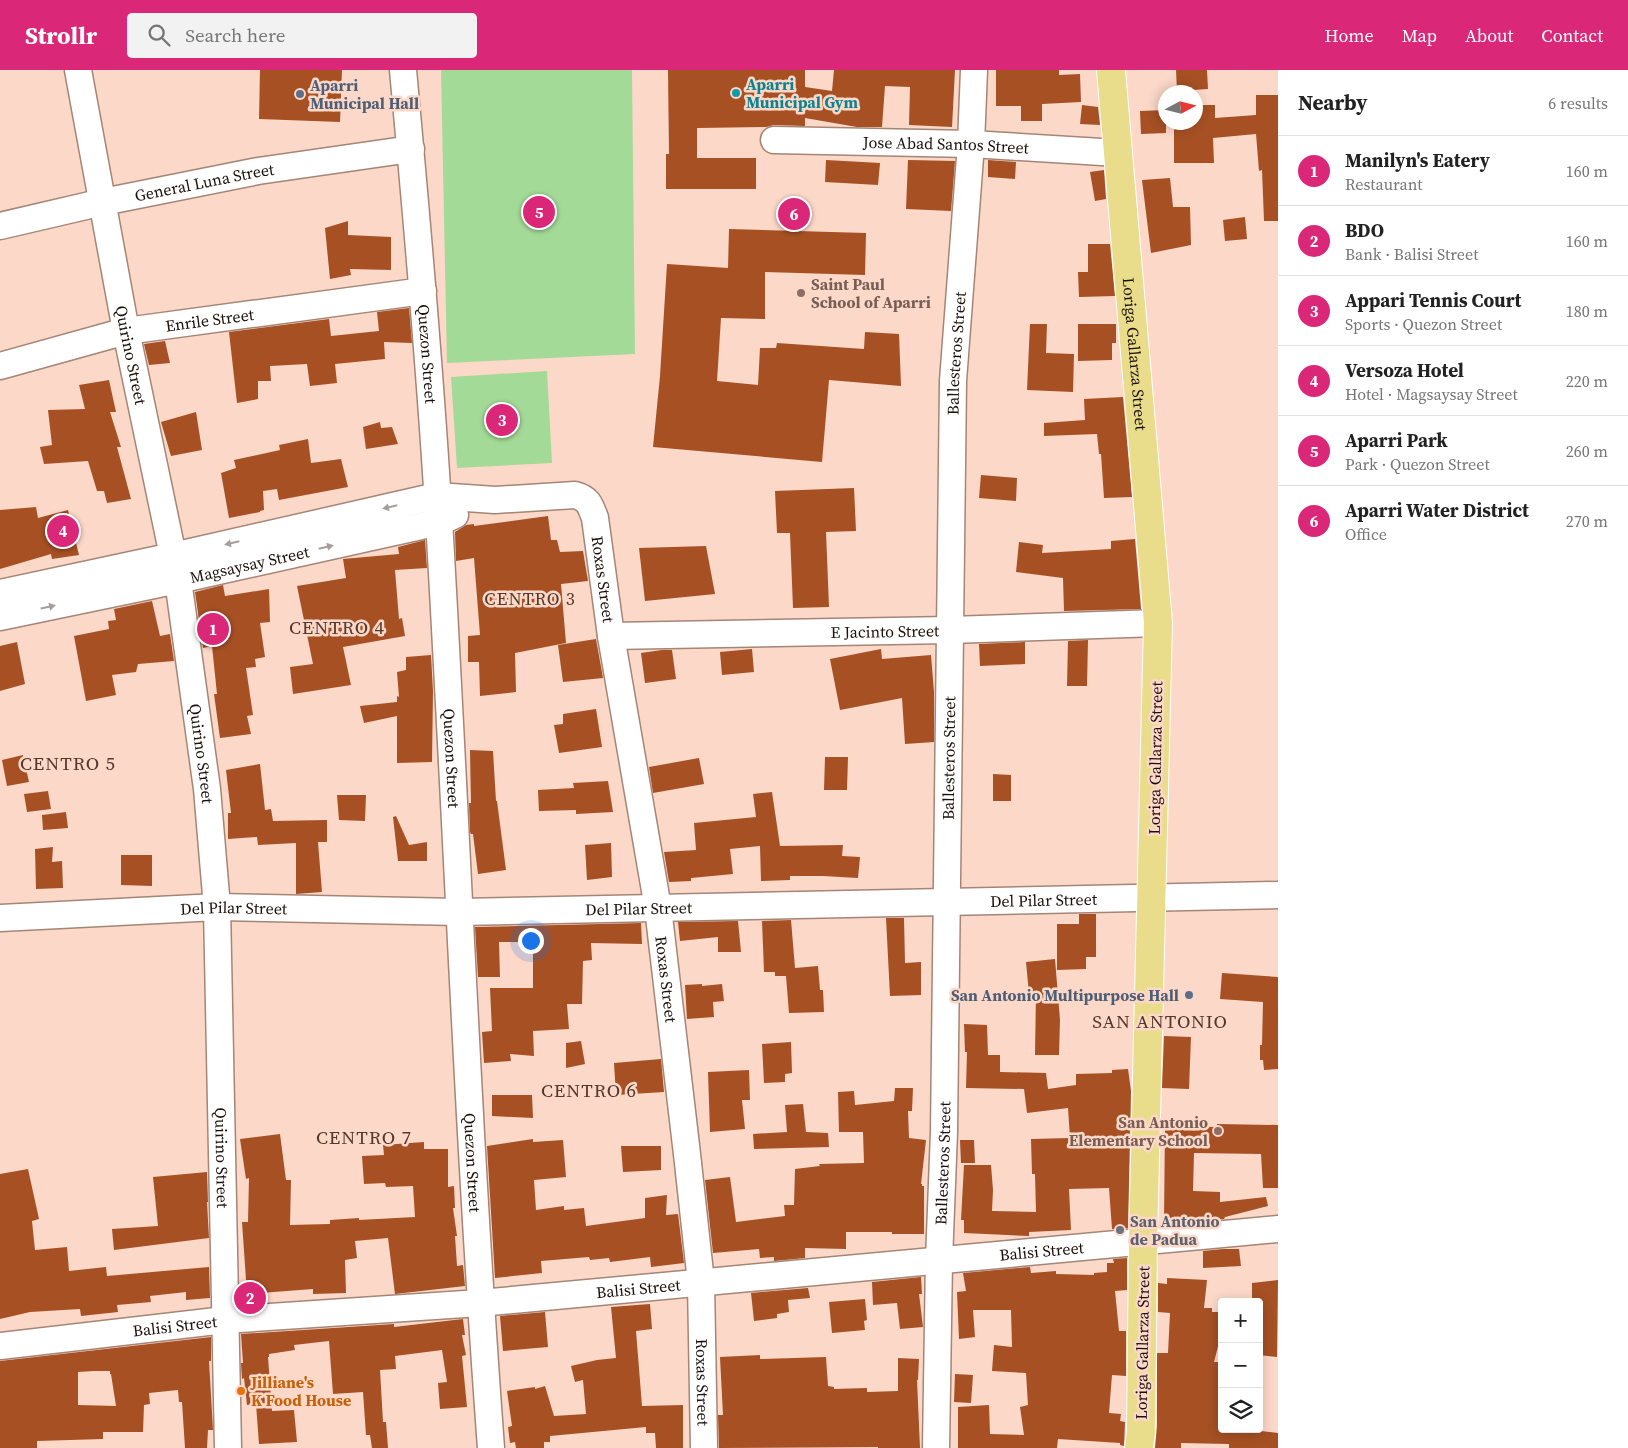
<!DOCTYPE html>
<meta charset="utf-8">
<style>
:root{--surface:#fff;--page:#f2f2f2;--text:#222;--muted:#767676;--line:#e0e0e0;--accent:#db2777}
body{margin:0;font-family:"Source Serif 4",serif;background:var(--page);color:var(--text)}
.controls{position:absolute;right:15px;bottom:15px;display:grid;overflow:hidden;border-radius:5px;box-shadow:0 2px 12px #0003}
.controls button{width:45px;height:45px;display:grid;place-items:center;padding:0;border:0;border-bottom:1px solid var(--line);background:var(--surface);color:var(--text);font:25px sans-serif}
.compass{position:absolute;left:1158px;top:15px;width:45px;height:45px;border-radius:50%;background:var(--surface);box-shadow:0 2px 12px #0003;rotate:83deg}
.you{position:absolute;left:530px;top:870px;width:18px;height:18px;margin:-12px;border:4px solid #fff;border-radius:50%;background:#1a73e8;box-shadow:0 0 0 8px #1a73e833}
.badge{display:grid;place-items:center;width:32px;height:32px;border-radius:50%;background:var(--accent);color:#fff;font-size:16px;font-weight:700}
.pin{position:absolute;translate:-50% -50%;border:2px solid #fff;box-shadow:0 1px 5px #0006}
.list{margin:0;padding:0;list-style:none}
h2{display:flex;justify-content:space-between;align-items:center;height:65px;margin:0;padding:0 20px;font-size:21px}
h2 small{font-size:16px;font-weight:400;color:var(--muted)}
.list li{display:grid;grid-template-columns:32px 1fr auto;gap:15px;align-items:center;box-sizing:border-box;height:70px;padding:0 20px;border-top:1px solid var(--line)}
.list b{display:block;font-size:19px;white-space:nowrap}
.list p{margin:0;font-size:16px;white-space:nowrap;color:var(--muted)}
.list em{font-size:16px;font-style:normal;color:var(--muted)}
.icon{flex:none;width:28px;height:28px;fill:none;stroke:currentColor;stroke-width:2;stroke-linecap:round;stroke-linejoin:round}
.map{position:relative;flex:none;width:1278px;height:1378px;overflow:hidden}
header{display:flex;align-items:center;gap:30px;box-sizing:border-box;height:70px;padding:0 25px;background:var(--accent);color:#fff}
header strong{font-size:24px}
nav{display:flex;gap:28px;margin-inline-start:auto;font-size:18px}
.search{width:350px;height:45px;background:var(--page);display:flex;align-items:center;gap:12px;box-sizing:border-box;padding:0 18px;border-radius:5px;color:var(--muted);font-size:19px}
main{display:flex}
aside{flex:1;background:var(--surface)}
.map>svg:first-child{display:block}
</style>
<header>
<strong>Strollr</strong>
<div class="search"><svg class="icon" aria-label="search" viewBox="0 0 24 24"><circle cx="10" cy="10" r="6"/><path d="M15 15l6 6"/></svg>Search here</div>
<nav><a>Home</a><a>Map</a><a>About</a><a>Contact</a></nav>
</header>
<main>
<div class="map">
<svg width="1278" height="1378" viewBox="0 0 1278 1378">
<rect width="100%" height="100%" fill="#fcd8c9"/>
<!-- green -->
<g fill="#a4da97">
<path d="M441,0H632L635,284L447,293Z"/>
<path d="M547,301L552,393L457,398L451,307Z"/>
</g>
<!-- building -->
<g fill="#a65024" fill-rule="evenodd">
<path d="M260,0H342L340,52L259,49Z"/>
<path d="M668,0H805V17L832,21L834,0H955L952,57L909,55L910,17L885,16L882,57H857L805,48V56L774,55L766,57L697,58V88H756V119H666V84H669Z"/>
<path d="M996,0H1059V5L1080,4L1081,32L1042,34V51H1021V36H996Z"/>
<path d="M1176,0H1207L1208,19L1177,21Z"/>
<path d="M1256,25H1278V151H1264L1262,100L1259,101L1256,64L1213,68L1214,93H1174V52H1196V35H1215V48L1256,45Z"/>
<path d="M1082,35L1098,37L1100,55L1080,54Z"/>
<path d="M1166,40V63L1141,64L1140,41Z"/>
<path d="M826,90L880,93L878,115L825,112Z"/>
<path d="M908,90L955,91L951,141L906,139Z"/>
<path d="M988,90L1016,92L1015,109L988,107Z"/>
<path d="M1104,100L1106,129L1095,131L1090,102Z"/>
<path d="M1170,108L1173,137H1190L1191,175L1151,183L1142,110Z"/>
<path d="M1245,147L1247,169L1225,171L1223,150Z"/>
<path d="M348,151V165L391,167V200L350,199L351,205L330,209L325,158Z"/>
<path d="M729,159L866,163L865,205L765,202V249L721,248L717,311L758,315L760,278H776L777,273L864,279L865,262L899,264L901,316L829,310L822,392L653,377L660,306L667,194L728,198Z"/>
<path d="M1088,174H1110L1115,226L1079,227L1078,202H1088Z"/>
<path d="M409,238L412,273L384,272L385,289L335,294L337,313L310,316L307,294L270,296L271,311H258V329L237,333L229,262L329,249L331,266L379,261L377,242Z"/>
<path d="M1030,254H1047L1046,283L1074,284L1073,322L1027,320Z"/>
<path d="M1078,254H1116V273H1112V290L1078,291Z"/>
<path d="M165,271L170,293L149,295L144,274Z"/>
<path d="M109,310L116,342H110L121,377H117L131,429L107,433L104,421H97L88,391L44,394L40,377L52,375L48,340L85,339L79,315Z"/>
<path d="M1123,327L1132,427L1104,428L1101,384H1099L1097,364L1044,366V353L1085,350L1084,329Z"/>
<path d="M196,342L202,380L171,386L161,352Z"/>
<path d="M380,352L381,358L392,357L398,374L366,379L363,357Z"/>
<path d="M308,369L311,393L341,389L348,417L279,430L277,419L263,421L264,440L260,441V442L229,448L221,403L236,398L234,390L280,380L279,375Z"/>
<path d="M981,405L1017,408L1016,431L979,428Z"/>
<path d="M854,418L856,461L826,462L829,537L793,538L790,463H777L775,421Z"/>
<path d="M36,437L38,448L68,440L79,485L52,489L51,484L0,499V440Z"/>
<path d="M548,446L551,470H557L560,482L583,481L588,511L561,514L566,573L515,583L516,622L480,626L479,592H468V566L480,565L474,488L456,491L455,462L466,455L474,454V456Z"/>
<path d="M1135,469L1141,539L1064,541L1063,508L1016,502L1019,472L1043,475L1042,483L1111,479V471Z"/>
<path d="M425,470L427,498L395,500L399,549L402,548L405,566L343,577L351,615L293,624L290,597L313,594L297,516L346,508L343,489L399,484L398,477Z"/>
<path d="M706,476L715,524L645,531L639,478Z"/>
<path d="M223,515L225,526L269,519L270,552L260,553L265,587L255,589L256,597L246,598L253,645L247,646L251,664L220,668L214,624H217L212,576L203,578L195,522Z"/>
<path d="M152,531L160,566L170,564L174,591L138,594L136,602L112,605L116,625L86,631L74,566L109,559L108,551L116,550L114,539Z"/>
<path d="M596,569L603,608L563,612L558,575Z"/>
<path d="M1088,570L1087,616H1067L1068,571Z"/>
<path d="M17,572L25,614L0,621V576Z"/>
<path d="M1025,572V594L980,596L979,574Z"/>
<path d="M752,579L754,602L722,605L720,582Z"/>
<path d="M881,579L882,589L931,585L934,622V672L905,674L902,628L840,640L830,589Z"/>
<path d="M662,580H672L676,609L645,613L641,583Z"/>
<path d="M431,585L433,621L432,692L397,693V646L364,653L360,636L397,632V626L399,627L397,602L406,600V587Z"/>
<path d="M596,639L602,677L559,683L554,655L563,654V644Z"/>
<path d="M470,680L493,681L496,731H497L506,800L478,804L473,764H471L470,762L469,733H471Z"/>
<path d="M23,685L29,712L7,716L2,690Z"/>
<path d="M825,687H848L847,720H824Z"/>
<path d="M699,688L704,714L653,723L649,697Z"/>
<path d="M260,694L265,740L271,739L273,751L327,750V772H318L322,822L296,824V773L258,775L257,767L228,769V743H231L226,700Z"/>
<path d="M993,704L1011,705V731H993Z"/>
<path d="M608,711L613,742L576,744V740L539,741L538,720L574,718L573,713Z"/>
<path d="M48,721L51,739L27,742L24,724Z"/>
<path d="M772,722L780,776L843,775L842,786L860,787L858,808L823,806H790V810L761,811L760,776L730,779L733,804L691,808V811L669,812L664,782L696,780L694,753L756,747L753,724Z"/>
<path d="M337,725H366L365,751L339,750Z"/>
<path d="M66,742L68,758L43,760L42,745Z"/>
<path d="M396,746L409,775L427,772V791H398L393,747Z"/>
<path d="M611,773L612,807L587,810L585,775Z"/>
<path d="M53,777L52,792L62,791L63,818L36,819L35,779Z"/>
<path d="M121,785H152V816L121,815Z"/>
<path d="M1079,844H1096V887H1086V899L1057,900V854H1079Z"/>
<path d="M886,848H904L905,893L921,892V925L890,926Z"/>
<path d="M791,850L795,898L818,896L820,920H823L824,942L789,943L786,906H775V902H764L762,851Z"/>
<path d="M738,851L741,882H718V867L680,871L678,852Z"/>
<path d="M641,853L642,874L591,873L592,890L583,891L582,934H567L569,959L533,961L534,986L510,984L511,991L484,993L482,962L492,961L490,918H533V872H499L500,907H478L475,857Z"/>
<path d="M1055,889L1060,950L1059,985H1035L1036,924H1029L1026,892Z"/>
<path d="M1222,903L1278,907V999L1264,1000L1263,990H1260V975H1262L1263,932L1220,929Z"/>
<path d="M702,914V916L722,914L724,931L713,932L714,947L687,949L685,915Z"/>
<path d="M964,954L987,955L988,985H1000V1002L1046,1003L1048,1019L1076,1015V1004L1112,1003V1000L1128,999L1131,1021L1128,1158L1112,1159L1109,1118L1069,1119L1071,1160L1029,1162V1166L964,1163V1150H961L964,1095H991L993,1120L992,1141L1036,1142L1035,1104H1032L1031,1069L1070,1068L1068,1038L1027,1043L1024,1019L966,1018L967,982H965Z"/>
<path d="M1164,966L1191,967L1189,1019L1162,1018Z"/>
<path d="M581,971L585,994L566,998V973Z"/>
<path d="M791,972L792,1003L785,1004V1012L764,1013L762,974Z"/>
<path d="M661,989L664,1022L616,1025L614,993Z"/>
<path d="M749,1000L750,1030H742L745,1059L710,1062L708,1002Z"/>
<path d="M895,1018H913L912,1041H908L909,1068L926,1070L921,1114H922V1116H924V1164H892V1162H846V1179L805,1178V1188L774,1191V1187L760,1188L759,1179L713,1183L705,1110L730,1107L736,1152L785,1146L784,1135H794L795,1099L820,1096L819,1094L864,1093L863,1062H839L838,1022L854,1021L855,1035L894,1031Z"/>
<path d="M492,1025H532L533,1048L492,1046Z"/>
<path d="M803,1034L806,1062L828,1063L829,1077L754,1079L753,1064L787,1062L785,1035Z"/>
<path d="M1217,1054L1278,1055V1118H1263L1261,1084L1194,1083L1193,1121L1220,1122V1132L1266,1127L1268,1136L1225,1147L1224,1149L1196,1152L1164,1151L1165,1056L1217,1057Z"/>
<path d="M280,1064L286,1110H291L290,1155L330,1154V1150L359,1148V1150L415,1147L413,1116L386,1117L385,1113L364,1114L362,1086L384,1085L383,1075L424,1072V1079H448V1117L454,1116L455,1138H453L457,1166H455L457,1196L463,1195L465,1216L395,1224L388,1168L355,1171L357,1188L345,1190L346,1223L313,1224V1219L247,1224L242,1152H248L249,1108L246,1109L240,1069Z"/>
<path d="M533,1069V1072L563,1070L566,1107L534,1110L536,1140L564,1136V1140L584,1138L586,1156L645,1148V1128L667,1125L666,1145L678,1144L684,1193L651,1197L650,1187L610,1192L609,1188L590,1190L589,1187L541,1191L542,1203L495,1208L487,1076Z"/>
<path d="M960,1070H974L975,1093H961Z"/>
<path d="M621,1076H661V1100L623,1102Z"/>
<path d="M28,1099L39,1149L32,1151L35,1180L67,1177L69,1201L106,1197L107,1206L209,1197L210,1228L186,1230V1222L150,1226L151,1232L117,1235L118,1242L81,1246L80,1239L30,1242L0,1249V1104Z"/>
<path d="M207,1102L208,1132H207L209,1168L114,1180L112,1159L158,1156L153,1107Z"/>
<path d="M1223,1179H1239L1241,1196L1203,1198V1181Z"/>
<path d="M1127,1188V1220L1115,1221L1119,1261H1126V1306L1112,1305L1109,1343L1121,1344L1120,1351L1125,1352L1124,1376L1120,1375V1373L1058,1369L1057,1378H958V1337L989,1335L990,1364L1024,1365L1020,1337L1028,1335L1026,1303L992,1301L994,1275L1012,1277L1011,1240H973L975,1267L959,1269L957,1222L966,1221L963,1203L1030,1197L1031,1203L1056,1201V1204L1094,1205V1203L1107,1202V1193H1114L1113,1189Z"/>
<path d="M921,1207L922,1224H919L923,1257L900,1259L897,1233L873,1235L872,1212Z"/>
<path d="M1167,1208L1207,1210L1204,1238H1212V1242H1222V1261L1214,1292H1222V1359H1261V1361L1278,1363V1378H1229V1374L1181,1373V1378H1155L1157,1356V1283H1168L1170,1243L1158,1242V1213L1167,1214Z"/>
<path d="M1278,1210L1277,1287L1259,1285V1232H1252V1213Z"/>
<path d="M808,1218L810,1228L788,1230L789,1242L777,1244V1248L754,1251L751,1223Z"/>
<path d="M865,1229L867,1250L864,1251L865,1260L832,1263L829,1232Z"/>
<path d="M650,1234L652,1259L636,1261L642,1336L683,1335V1378H656L655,1363H646V1357L550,1366V1372H544V1378H516L515,1372L510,1373L508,1357L512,1356L507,1321L535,1317V1319L545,1316L554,1346L586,1344L583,1310L575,1312L571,1296L597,1290L616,1288L611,1237Z"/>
<path d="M545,1242L548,1277L503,1281L500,1246Z"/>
<path d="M463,1249L465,1265H462L466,1285L462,1286L467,1337L440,1339L438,1313L447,1312L442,1280L395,1286L396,1299L380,1300L383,1352H386L388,1378H372L370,1365H366L363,1322L333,1324L329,1271L294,1275L295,1280L269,1284V1287H268L272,1341L294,1340L297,1372L259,1374L256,1334L247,1335L244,1308L242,1309L241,1293H243L241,1264L394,1254V1257Z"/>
<path d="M211,1267V1291H209L213,1360H208L207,1378H185L182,1332H179L178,1320L149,1323L150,1334L144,1335L143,1362H103V1369L37,1371V1378H0V1291ZM94,1301H110V1304H111L116,1336L78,1335V1302Z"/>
<path d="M760,1285V1289L826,1287L828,1316L834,1317V1319L867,1318V1322L898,1321V1288L919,1289L918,1310H917L920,1378H878V1377L719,1378L718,1345H723L720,1287Z"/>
<path d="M955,1304L973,1305L971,1333L954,1332Z"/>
</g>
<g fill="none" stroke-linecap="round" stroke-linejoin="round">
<!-- minor casing -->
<g stroke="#a58576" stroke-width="29">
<g id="minor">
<path id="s1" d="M78,0L126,261L178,510L207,719L217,837L228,1378"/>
<path id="s2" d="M403,0C417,150 430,300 439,450C457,759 468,1069 491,1378"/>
<path id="s3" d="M774,70L971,74L1118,83"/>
<path id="s4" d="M0,156L103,132L258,101L411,79"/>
<path id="s5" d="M0,296L126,261L423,221"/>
<path id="s6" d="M0,523L173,486L437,426L495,430L575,425C589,429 590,435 595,448L611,566L658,838L687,1084L701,1212L704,1378"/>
<path id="s7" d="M0,547L178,510L439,452L455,445"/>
<path id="s8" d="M611,566L950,560L1158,553"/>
<path id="s9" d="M0,848L217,837L459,842L1278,825"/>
<path id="s10" d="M0,1276L225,1250L480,1233L1278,1159"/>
<path id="s11" d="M936,1378L939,1190L944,1062L953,311L971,74L974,0"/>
</g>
</g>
<!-- major casing -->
<g stroke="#fff" stroke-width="30">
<g id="major">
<path id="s12" d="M1111,0L1158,553L1143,1172L1141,1362L1139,1378"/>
</g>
</g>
<!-- minor -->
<use href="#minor" stroke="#fff" stroke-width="26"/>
<!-- major -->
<use href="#major" stroke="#e9dc8b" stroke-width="28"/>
</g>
<!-- one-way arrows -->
<defs><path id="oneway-solid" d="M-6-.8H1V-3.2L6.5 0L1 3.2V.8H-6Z" transform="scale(1.25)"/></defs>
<g fill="#a49f9d">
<use href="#oneway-solid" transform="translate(390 437) rotate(167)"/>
<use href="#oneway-solid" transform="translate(232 473) rotate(167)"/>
<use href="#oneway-solid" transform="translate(326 477) rotate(-13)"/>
<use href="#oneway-solid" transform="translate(48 537) rotate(-12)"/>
</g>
<!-- markers -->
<circle fill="#0f9aa8" stroke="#fcd8c9" stroke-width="2" cx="736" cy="23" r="5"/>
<g fill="#5c6f8a" stroke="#fcd8c9" stroke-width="2">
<circle cx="300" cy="24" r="5"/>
<circle cx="1189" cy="925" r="5"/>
</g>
<g fill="#8d6e63" stroke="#fcd8c9" stroke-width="2">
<circle cx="801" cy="223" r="5"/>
<circle cx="1218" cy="1061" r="5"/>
</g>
<circle fill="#6b7280" stroke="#fcd8c9" stroke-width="2" cx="1120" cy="1160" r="5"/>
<circle fill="#e8710a" stroke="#fcd8c9" stroke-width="2" cx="241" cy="1321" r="5"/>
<g text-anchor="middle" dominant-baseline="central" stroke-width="5" stroke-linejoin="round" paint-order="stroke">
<!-- culture labels -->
<g font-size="16" font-weight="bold" fill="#0d838f" stroke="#fcd8c9" text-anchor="start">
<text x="746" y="14">Aparri<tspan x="746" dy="18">Municipal Gym</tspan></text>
</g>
<!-- service labels -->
<g font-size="16" font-weight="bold" fill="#4e5e75" stroke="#fcd8c9" text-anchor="start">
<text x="310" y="15">Aparri<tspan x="310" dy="18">Municipal Hall</tspan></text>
<text x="1179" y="925" text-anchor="end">San Antonio Multipurpose Hall</text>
</g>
<!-- street labels -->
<g font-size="16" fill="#1c100b" stroke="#fcd8c9">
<text stroke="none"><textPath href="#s3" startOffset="172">Jose Abad Santos Street</textPath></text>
<text stroke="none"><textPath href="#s4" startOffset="209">General Luna Street</textPath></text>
<text stroke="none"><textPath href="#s5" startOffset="215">Enrile Street</textPath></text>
<text stroke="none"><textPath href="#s2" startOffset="285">Quezon Street</textPath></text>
<text stroke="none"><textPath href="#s11" startOffset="1095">Ballesteros Street</textPath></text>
<text stroke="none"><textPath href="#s12" startOffset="285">Loriga Gallarza Street</textPath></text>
<text stroke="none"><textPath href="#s1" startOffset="290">Quirino Street</textPath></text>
<text stroke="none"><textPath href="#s7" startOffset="255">Magsaysay Street</textPath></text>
<text stroke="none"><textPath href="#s6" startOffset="680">Roxas Street</textPath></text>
<text stroke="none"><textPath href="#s8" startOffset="274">E Jacinto Street</textPath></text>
<text stroke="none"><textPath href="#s1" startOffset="695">Quirino Street</textPath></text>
<text transform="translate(1155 688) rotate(-89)">Loriga Gallarza Street</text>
<text stroke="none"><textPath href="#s2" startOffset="690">Quezon Street</textPath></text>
<text stroke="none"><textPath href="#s11" startOffset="690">Ballesteros Street</textPath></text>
<text stroke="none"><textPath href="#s9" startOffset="1044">Del Pilar Street</textPath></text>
<text stroke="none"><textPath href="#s9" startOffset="234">Del Pilar Street</textPath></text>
<text stroke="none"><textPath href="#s9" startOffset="639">Del Pilar Street</textPath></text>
<text stroke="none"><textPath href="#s6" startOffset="1085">Roxas Street</textPath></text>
<text stroke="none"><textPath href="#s1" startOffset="1100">Quirino Street</textPath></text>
<text stroke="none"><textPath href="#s2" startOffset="1095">Quezon Street</textPath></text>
<text stroke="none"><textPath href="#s11" startOffset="285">Ballesteros Street</textPath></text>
<text stroke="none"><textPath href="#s10" startOffset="1046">Balisi Street</textPath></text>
<text stroke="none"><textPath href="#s10" startOffset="641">Balisi Street</textPath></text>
<text stroke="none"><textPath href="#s10" startOffset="176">Balisi Street</textPath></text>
<text transform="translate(1142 1273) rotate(-89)">Loriga Gallarza Street</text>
<text stroke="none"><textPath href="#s6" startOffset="1490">Roxas Street</textPath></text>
</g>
<!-- education labels -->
<g font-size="16" font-weight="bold" fill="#785e54" stroke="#fcd8c9" text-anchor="start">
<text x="811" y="214">Saint Paul<tspan x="811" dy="18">School of Aparri</tspan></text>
<text x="1208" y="1052" text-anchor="end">San Antonio<tspan x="1208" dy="18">Elementary School</tspan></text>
</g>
<!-- worship labels -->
<g font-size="16" font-weight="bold" fill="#5b616d" stroke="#fcd8c9" text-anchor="start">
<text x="1130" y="1151">San Antonio<tspan x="1130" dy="18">de Padua</tspan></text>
</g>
<!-- food labels -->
<g font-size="16" font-weight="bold" fill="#c56008" stroke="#fcd8c9" text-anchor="start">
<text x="251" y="1312">Jilliane's<tspan x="251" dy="18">K Food House</tspan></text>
</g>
<!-- neighbourhood labels -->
<g font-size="18" letter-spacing="1" fill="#54382b" stroke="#fcd8c9">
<text x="530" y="528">CENTRO 3</text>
</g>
<!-- quarter labels -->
<g font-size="19" letter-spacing="1" fill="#54382b" stroke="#fcd8c9">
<text x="337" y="557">CENTRO 4</text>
<text x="68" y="693">CENTRO 5</text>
<text x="1160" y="951">SAN ANTONIO</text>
<text x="589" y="1020">CENTRO 6</text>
<text x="364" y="1067">CENTRO 7</text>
</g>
</g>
</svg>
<div class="controls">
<button>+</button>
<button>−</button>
<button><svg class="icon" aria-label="layers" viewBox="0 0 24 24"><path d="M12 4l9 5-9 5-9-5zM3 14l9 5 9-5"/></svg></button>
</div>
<svg class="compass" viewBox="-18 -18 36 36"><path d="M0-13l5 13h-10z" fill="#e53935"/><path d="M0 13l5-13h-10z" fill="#767676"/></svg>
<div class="you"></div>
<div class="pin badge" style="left:213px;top:559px">1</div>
<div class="pin badge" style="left:250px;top:1228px">2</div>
<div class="pin badge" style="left:502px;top:350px">3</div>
<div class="pin badge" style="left:63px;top:461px">4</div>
<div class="pin badge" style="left:539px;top:142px">5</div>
<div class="pin badge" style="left:794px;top:144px">6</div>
</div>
<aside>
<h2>Nearby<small>6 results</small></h2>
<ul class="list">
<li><span class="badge">1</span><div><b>Manilyn's Eatery</b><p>Restaurant</p></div><em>160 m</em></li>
<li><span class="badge">2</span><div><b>BDO</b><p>Bank · Balisi Street</p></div><em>160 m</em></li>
<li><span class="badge">3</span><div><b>Appari Tennis Court</b><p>Sports · Quezon Street</p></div><em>180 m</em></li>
<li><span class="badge">4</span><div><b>Versoza Hotel</b><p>Hotel · Magsaysay Street</p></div><em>220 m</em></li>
<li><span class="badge">5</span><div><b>Aparri Park</b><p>Park · Quezon Street</p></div><em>260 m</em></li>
<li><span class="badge">6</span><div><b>Aparri Water District</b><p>Office</p></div><em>270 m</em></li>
</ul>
</aside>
</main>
